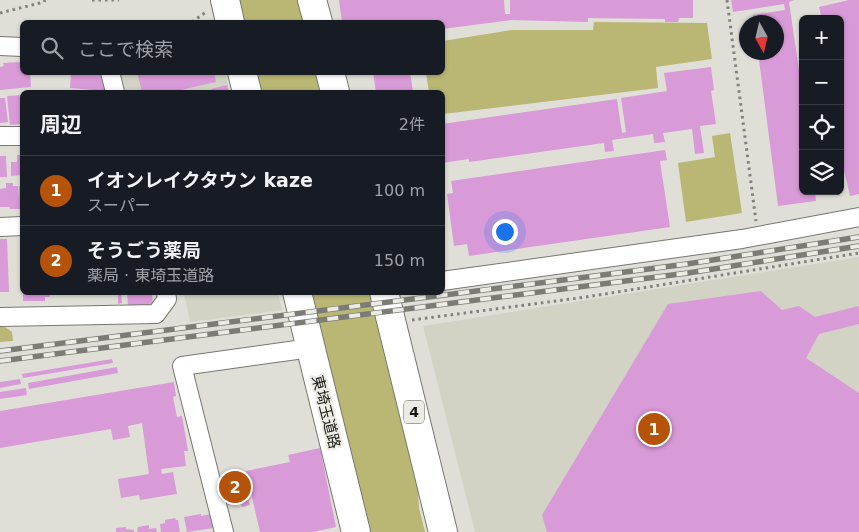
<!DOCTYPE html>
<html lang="ja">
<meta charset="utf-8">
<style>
:root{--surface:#171b24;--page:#20242c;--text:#f1f3f6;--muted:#9ea1a6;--line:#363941;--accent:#b45309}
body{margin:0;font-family:"DejaVu Sans","Noto Sans JP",sans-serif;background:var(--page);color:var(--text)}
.controls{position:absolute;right:15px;top:15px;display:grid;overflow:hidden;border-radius:8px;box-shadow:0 1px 4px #0004}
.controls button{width:45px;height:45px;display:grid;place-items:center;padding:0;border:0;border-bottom:1px solid var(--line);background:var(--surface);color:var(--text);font:25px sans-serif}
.compass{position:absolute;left:739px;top:15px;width:45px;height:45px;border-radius:50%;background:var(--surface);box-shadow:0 1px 4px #0004;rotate:172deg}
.you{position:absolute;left:504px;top:231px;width:18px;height:18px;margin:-12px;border:4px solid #fff;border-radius:50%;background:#1a73e8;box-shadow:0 0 0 8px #1a73e833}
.badge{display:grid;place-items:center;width:32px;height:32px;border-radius:50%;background:var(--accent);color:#fff;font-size:16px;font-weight:700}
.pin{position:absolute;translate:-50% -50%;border:2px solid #fff;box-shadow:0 1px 5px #0006}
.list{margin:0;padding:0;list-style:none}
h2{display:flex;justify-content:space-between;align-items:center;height:65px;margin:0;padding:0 20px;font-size:21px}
h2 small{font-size:16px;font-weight:400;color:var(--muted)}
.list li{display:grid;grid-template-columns:32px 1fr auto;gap:15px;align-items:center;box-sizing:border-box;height:70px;padding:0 20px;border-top:1px solid var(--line)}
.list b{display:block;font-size:19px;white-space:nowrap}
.list p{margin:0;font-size:16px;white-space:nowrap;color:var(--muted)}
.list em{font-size:16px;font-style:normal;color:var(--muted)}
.icon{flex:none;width:28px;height:28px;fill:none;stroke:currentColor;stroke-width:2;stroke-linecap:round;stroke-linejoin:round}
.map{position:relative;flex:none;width:859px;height:532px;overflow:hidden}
.search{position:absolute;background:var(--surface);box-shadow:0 1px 4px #0004;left:20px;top:20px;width:425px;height:55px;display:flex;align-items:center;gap:12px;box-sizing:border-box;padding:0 18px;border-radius:8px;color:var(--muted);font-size:19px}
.panel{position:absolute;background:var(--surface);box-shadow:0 1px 4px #0004;left:20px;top:90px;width:425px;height:205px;border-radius:8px}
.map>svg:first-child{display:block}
</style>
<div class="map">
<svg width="859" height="532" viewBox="0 0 859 532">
<rect width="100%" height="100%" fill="#dfdfd8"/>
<!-- built -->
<g fill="#d3d3c5">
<path d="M120,73H225L230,92H125Z"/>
<path d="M859,257V532H475L423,326Z"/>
<path d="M184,293H278L282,310L190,322Z"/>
</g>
<!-- green -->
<g fill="#bab775">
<path d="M235,0H303L309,22H240Z"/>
<path d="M594,22L707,23L712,59L656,67L658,88L443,114L442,92H429L426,73L442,72L443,41L511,30H593Z"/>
<path d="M252,73H321L326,92H257Z"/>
<path d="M730,133L742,213L686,222L678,163L715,157L712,136Z"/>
<path d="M305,293H372L416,465L419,508L425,532H364Z"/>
<path d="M0,326L5,327L12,332L13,341L0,342Z"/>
</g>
<!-- building -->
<g fill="#d99ad8">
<path d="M339,0H504L505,14H510V0H693V18H679L678,22H665V19L588,18V22L511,20L442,29V22H342Z"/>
<path d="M731,0H795L789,2L803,98V191H815L816,201L778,206L758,52H776V22H754L753,15L785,10L784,4L733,12Z"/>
<path d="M849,0H859V194L850,196L840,153V19H822L819,7Z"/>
<path d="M20,62V65L22,64V72H30L31,87L0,90V67L4,66L3,63Z"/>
<path d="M711,67L714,90L711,91L716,124L700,126L704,153L695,154L692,129L663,133L665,142L654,143L653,134L612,140L614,151L605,152L604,143L469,162V159L442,163V124L617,99L622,133L626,132L621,98L667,91L664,73Z"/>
<path d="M71,72H100L105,91L70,88Z"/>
<path d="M137,72H214L216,82L172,92H142Z"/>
<path d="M373,72H410L413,92H376Z"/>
<path d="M227,85L229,92H212L211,89Z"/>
<path d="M22,95V124L10,125L7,96Z"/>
<path d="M0,98H5L8,122L0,123Z"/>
<path d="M665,150L667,160L660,161L670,227L469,256L467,244L454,246L447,194L453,193L451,181Z"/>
<path d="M17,155H22V175L11,176V162H17Z"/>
<path d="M0,156H6L7,177H0Z"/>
<path d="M6,183H13V186H18L19,198V186H22V209H10V207H0V189L6,188Z"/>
<path d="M0,239H7L9,292H0Z"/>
<path d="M761,291L782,310L799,306L815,317L859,306V324L819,334L806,358L859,393V532H547L542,515L668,304Z"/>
<path d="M23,292H50V297H45V301H23Z"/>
<path d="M118,292H121L122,303L118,304Z"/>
<path d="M127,292H152L153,306L128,307Z"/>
<path d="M112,359L113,363L23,378L22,374Z"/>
<path d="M117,367L118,373L29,389L28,383Z"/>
<path d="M20,379L21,384L0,388V382Z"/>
<path d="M174,382L176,396L173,397L177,417L182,416L188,451H184L186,466L161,469L162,474L173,472L177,494L140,500L139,495L121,498L118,479L149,474L142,423L128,426L130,437L113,440L111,429L0,448V411Z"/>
<path d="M26,388L27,395L0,399V392Z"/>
<path d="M320,448L336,527L313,532H260L246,471L290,462L288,455Z"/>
<path d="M240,471L250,505L242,507L241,501L228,505L222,476Z"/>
<path d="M201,514V516L211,514L214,528L187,532L184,517Z"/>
<path d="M175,518L176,520H178L180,532H161L160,524L165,523V520Z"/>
<path d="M149,525V529L156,528L157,532H137L138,527Z"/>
<path d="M126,527V529L134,530V532H116V528Z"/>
</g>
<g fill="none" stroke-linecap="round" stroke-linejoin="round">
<!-- street casing -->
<g stroke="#777771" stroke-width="20">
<g id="street">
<path d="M0,46L22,47"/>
<path d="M110,72L115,92"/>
<path d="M0,136H22"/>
<path d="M0,227L22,226"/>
<path d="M442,281L742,239L859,217"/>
<path d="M0,317L156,314L167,299L166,292"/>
<path d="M224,532L182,366L311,348"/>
</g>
</g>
<!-- highway casing -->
<g stroke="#777771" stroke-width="30">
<g id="highway">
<path d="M225,0L230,22"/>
<path d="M312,0L318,22"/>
<path d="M242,72L247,92"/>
<path d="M330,72L335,92"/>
<path d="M297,292L356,532"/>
<path d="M384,292L443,532"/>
</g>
</g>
<!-- path -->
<g stroke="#81817c" stroke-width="3" stroke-dasharray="2.5 4" stroke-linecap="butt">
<path d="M92,0H119"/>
<path d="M727,0L756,221"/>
<path d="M0,13L44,2L45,0"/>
<path d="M192,22L206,12"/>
<path d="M412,320L586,297L859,253"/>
</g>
<!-- street -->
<use href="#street" stroke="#fff" stroke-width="18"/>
<!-- highway -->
<use href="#highway" stroke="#fff" stroke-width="28"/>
<!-- rail casing -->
<g stroke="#7c7c77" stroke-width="5.5">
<g id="rail">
<path d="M0,351L579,278L687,264L859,237"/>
<path d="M0,361L688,273L859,246"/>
</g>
</g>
<!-- rail -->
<use href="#rail" stroke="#ecece5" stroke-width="4" stroke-dasharray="11" stroke-linecap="butt"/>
</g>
<g text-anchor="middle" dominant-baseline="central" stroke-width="4.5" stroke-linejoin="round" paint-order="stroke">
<!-- shield labels -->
<rect fill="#ecece5" stroke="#565652" stroke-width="1" x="404" y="400.5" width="20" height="23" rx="4"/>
<g font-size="14" font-weight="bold" fill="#161613">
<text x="414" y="412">4</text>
</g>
<!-- street labels -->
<g font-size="15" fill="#161613" stroke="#ecece5">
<text transform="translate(326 412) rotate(76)">東埼玉道路</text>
</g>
</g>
</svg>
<div class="controls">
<button>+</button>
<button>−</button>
<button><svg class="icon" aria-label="locate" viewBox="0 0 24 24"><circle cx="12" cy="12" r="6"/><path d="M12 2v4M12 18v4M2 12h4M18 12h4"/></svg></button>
<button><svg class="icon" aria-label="layers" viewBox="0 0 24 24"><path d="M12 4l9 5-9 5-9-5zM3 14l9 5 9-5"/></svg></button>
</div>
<svg class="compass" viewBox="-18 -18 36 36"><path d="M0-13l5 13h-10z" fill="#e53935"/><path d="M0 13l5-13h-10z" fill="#9ea1a6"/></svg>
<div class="you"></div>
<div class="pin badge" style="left:654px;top:429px">1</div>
<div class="pin badge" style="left:235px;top:487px">2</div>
<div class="search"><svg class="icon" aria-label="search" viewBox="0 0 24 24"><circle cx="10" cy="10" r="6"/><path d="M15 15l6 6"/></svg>ここで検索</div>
<section class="panel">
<h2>周辺<small>2件</small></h2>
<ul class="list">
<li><span class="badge">1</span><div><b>イオンレイクタウン kaze</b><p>スーパー</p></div><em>100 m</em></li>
<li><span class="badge">2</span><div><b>そうごう薬局</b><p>薬局 · 東埼玉道路</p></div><em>150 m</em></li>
</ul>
</section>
</div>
